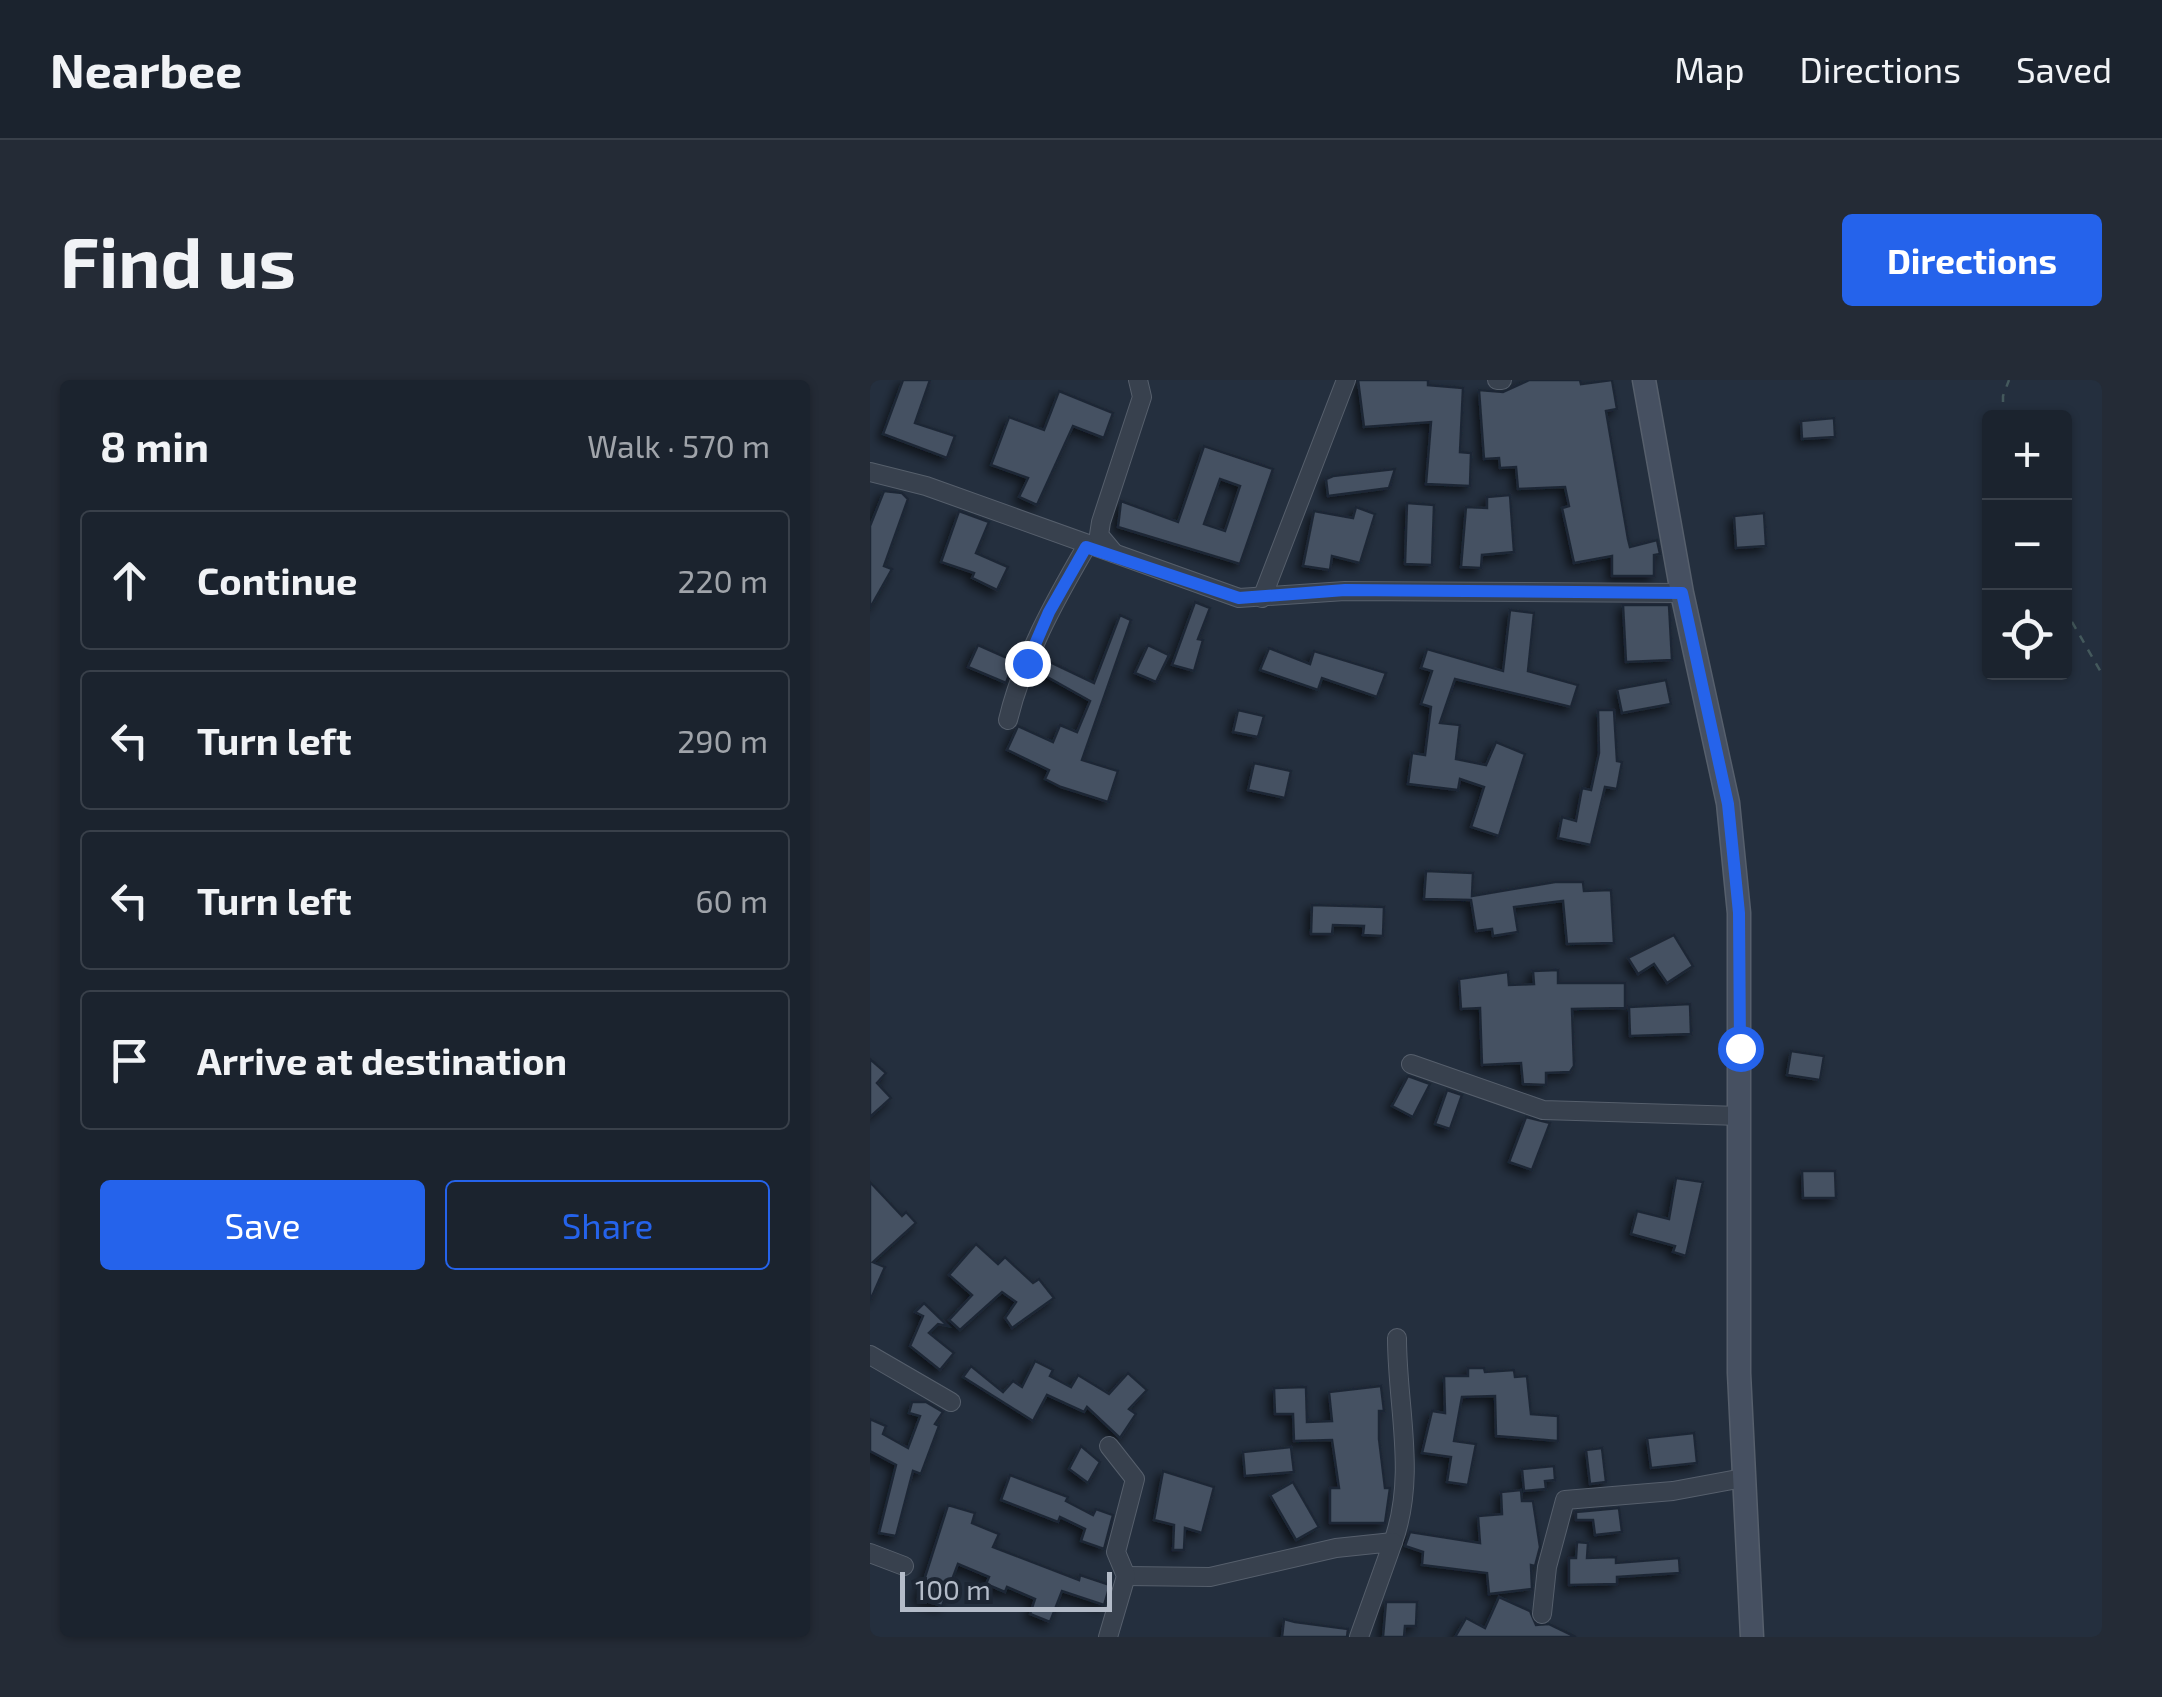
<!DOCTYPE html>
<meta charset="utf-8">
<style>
:root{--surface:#1b232e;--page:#242b36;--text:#f1f3f6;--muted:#a0a4aa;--line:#39404a;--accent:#2563eb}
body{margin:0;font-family:"Exo 2",sans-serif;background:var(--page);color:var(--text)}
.controls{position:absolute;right:30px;top:30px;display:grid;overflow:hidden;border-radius:10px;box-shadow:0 2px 8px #0004}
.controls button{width:90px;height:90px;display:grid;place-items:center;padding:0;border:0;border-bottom:2px solid var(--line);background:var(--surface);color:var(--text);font:50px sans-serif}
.scale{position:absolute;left:30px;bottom:25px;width:212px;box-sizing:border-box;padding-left:10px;border:5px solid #b4bcc9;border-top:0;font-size:28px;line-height:35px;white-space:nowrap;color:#b4bcc9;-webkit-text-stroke:8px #1d2633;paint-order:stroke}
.stop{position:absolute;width:30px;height:30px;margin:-22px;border:8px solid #2563eb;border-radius:50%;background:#fff}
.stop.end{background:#2563eb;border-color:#fff;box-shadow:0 2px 10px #0008}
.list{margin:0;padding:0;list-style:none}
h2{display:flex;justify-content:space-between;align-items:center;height:130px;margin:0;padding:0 40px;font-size:42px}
h2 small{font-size:32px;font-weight:400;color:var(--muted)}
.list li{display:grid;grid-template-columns:65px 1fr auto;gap:30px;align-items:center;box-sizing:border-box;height:140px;margin:0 20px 20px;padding:0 20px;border:2px solid var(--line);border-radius:10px}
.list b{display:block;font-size:38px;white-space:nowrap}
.list em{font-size:32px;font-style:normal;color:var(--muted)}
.actions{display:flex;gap:20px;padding:30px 40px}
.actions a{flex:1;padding:22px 0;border:2px solid var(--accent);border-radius:10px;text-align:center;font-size:35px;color:var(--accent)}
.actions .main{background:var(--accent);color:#fff}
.icon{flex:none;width:55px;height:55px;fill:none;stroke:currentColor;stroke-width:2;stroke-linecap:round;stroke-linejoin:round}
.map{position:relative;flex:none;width:1232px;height:1257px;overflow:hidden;border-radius:10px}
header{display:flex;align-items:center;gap:60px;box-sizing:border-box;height:140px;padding:0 50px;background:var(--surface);border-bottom:2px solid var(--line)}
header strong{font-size:48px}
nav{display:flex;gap:55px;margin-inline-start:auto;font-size:35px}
.intro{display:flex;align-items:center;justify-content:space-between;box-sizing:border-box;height:240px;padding:0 60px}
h1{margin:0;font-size:70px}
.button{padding:25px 45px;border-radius:10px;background:var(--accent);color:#fff;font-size:35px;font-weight:700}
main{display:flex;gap:60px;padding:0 60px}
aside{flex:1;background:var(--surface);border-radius:10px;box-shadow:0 2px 8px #0004}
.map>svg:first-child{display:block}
</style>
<header>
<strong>Nearbee</strong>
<nav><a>Map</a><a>Directions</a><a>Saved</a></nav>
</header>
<div class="intro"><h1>Find us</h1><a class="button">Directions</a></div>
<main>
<aside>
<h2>8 min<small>Walk · 570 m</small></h2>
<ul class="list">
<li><svg class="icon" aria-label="ahead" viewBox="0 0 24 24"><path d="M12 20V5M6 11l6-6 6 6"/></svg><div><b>Continue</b></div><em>220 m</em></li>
<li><svg class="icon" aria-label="left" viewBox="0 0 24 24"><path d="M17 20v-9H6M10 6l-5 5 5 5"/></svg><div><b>Turn left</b></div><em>290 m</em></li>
<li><svg class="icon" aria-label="left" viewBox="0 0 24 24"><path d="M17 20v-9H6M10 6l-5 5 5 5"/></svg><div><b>Turn left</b></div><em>60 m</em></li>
<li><svg class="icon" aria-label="arrive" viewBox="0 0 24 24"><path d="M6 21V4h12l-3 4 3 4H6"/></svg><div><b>Arrive at destination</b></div></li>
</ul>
<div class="actions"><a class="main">Save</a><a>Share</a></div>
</aside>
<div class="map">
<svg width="1232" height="1257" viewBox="0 0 1232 1257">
<defs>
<filter id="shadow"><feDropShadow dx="-4.5" dy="4.5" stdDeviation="5" flood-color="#0009"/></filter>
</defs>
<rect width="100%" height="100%" fill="#242f3e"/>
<!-- building -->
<g fill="#455162" stroke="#1f2835" stroke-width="2.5" fill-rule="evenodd" filter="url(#shadow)">
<path d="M33,0H60L45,43L85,56L77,78L13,54Z"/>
<path d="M488,0H558V5L593,8L590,72L601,73L600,106L556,104L561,42L494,47Z"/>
<path d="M659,0H710L711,4L742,0L747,29L736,31L758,159L760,167L787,160L790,174L784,175V196H742V176L704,183L692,128L699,126L695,107L648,109L646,87L630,88L629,78L614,79L609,10L633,12Z"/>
<path d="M189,11L243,33L234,58L203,46L167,125L149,117L158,98L121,85L139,37L174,50Z"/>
<path d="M964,38L965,57L932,59L931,41Z"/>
<path d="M334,66L403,89L370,184L248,147L251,121L308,142ZM350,99L370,106L355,151L334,144Z"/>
<path d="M525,89L519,108L458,116L456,99L463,96Z"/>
<path d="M14,111L32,113L38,119L14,186L22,189L0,228V146Z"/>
<path d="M640,115L644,172L612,175L611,188L591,187L596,127L617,128V117Z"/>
<path d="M537,123L564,125L562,185L535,184Z"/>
<path d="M486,127L505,134L490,183L462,176L460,190L433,186L444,131L483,138Z"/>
<path d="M89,131L119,142L106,173L138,187L127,210L102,198L104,193L71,182Z"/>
<path d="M894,133L896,166L866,168L864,136Z"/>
<path d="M325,222L340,228L328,259L333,260L324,291L302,285Z"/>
<path d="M753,225H799L802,280L756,282Z"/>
<path d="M640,230L664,233L658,291L708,305L701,327L585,299L570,343L590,345L586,379L616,385L626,362L655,374L629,456L601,447L614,407L590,399L588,410L538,404L542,373L555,375L561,327L551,324L562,291L551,288L557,269L633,291Z"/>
<path d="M250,235L261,240L212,380L248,391L238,422L191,407L175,399L179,390L137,370L148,346L183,362L190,345L207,352L220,321L172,294L178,281L224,303Z"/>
<path d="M108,265L144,281L136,303L98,287Z"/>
<path d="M278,265L299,275L286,302L265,293Z"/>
<path d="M399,268L440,284L444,271L516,293L507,317L452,298L448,310L390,290Z"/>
<path d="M796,300L801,324L752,333L747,309Z"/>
<path d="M368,330L394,336L388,357L363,352Z"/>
<path d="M728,330H744L747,381L752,382L747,409L735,407L721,465L688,458L692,437L706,441L712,408L721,410L729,373Z"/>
<path d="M384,383L421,391L415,418L378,410Z"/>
<path d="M556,491L603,493L602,516L685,502H713L714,511L741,510L744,563L697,564L693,521L644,527L648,552L623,556L622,549L606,551L601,520L554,519Z"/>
<path d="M442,525L514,527L513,556L493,555L494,546L463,545L462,554H441Z"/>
<path d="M804,555L823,586L797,603L784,584L768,594L758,578Z"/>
<path d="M688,590V603H755V628L702,629L704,686L700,692L676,693V705L653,704L651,683L612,685L610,628L591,629L589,599L638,592L639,605L664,604L663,591Z"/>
<path d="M820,624L821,654L760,656L759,627Z"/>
<path d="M921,671L954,676L950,700L917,695Z"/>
<path d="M0,679L16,693L7,703L21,718L0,737Z"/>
<path d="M538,696L560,704L543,737L522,726Z"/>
<path d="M577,710L592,715L580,749L565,744Z"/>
<path d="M656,737L680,743L662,790L639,782Z"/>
<path d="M932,791H965L966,818H933Z"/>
<path d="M806,798L833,802L816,876L803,872L805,866L761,854L767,831L799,839Z"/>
<path d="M0,802L32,836L36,832L46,843L3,882L15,887L0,921Z"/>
<path d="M106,864L128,884L135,877L163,903L169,899L184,918L142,948L135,938L146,922L132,912L90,950L79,940L102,915L79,895Z"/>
<path d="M54,923L78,946L68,944L59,953L84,973L70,990L40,966L53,936L45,932Z"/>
<path d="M165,981L183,990L180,996L201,1007L208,995L239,1014L258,993L277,1010L259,1029L266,1034L250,1058L217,1027L214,1032L177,1015L163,1041L93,997L101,986L133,1012L143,1001L152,1007Z"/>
<path d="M598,988H614L615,992L644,990L645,997L657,996L661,1034L688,1036V1061L626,1056L625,1016L592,1017L584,1061L606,1064L598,1105L577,1102L581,1077L552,1073L562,1031L575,1033L574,996H598Z"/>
<path d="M511,1006L514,1031H509V1059L515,1108H520L515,1143H460V1108H469L462,1060L424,1061L423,1034H405L404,1008L436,1007L437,1042L462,1041L459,1012Z"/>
<path d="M42,1022H56L73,1032L65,1044L69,1046L51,1094L43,1091L26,1156L9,1153L26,1085L0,1071V1039L16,1046L13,1054L38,1068L50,1036L39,1033Z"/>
<path d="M824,1053L827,1083L781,1088L777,1058Z"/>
<path d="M211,1066L230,1082L218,1103L199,1089Z"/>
<path d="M421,1067L424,1092L375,1096L373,1072Z"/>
<path d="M732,1068L736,1102L720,1104L716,1070Z"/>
<path d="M684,1086L685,1100L675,1101L676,1109L654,1111L652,1089Z"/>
<path d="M293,1091L344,1107L332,1153L315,1148L314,1170H303L304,1145L284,1140Z"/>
<path d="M140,1095L198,1117L196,1121L223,1135L226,1129L243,1135L234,1169L211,1161L215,1149L190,1137L188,1142L131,1120Z"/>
<path d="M423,1102L449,1147L426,1160L400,1115Z"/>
<path d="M651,1110L652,1121H663L670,1167L665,1186L661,1185L662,1209L619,1214L617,1193L552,1185L553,1172L535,1166L540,1152L610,1163L608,1136L632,1134L631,1112Z"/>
<path d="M78,1125L105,1133L102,1143L129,1154L123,1167L209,1200L210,1195L240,1205L234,1225L192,1211L180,1242L160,1234L165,1219L137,1207L135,1212L116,1204L119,1197L88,1184L72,1226L48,1219Z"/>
<path d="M749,1128L752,1152L725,1155L723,1140H706V1132Z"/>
<path d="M707,1162L718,1163L717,1178L746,1177V1183L809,1178L810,1193L747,1197V1204L699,1205V1178H706Z"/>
<path d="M629,1217L660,1231L666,1245L679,1244L706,1257H585L596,1238L615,1248Z"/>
<path d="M516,1222H547L546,1246H535L534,1257H513Z"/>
<path d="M414,1239L425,1242L478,1249L477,1257H412Z"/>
</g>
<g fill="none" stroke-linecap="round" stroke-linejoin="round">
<!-- minor casing -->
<g stroke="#565f6c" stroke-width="20">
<g id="minor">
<path d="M627,0H632"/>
<path d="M0,92L56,106L369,218L475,211L812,213"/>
<path d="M244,173L229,155L231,142L272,17L268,0"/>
<path d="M392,218L476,0"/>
<path d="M138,340C153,278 184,222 216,167"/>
<path d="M541,684L673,730L870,736"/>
<path d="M0,975L81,1022"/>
<path d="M523,1162C547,1095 527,1027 527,958"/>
<path d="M0,1173L34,1186"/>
<path d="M256,1196L340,1197L466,1168L523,1162L489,1257"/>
<path d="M672,1234L677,1187L695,1120L803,1111L873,1098"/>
<path d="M238,1257L256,1196L246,1172L265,1099L239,1066"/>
</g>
</g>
<!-- secondary casing -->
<g stroke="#565f6c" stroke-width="25">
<path id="secondary" d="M774,0L812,213L858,423L869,533V993L882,1257"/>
</g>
<!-- path -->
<g stroke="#44595c" stroke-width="2.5" stroke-dasharray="8 8" stroke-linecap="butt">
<path d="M1133,38V16L1139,0"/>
<path d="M1194,228L1232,294"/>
</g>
<!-- minor -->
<use href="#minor" stroke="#38414e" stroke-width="18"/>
<!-- secondary -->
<use href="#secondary" stroke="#465061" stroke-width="22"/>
</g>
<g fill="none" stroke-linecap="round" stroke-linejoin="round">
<!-- route -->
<path stroke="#2563eb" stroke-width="12" d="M157,283L179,232L216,167L369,218L475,210L812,213L858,424L869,533L870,668"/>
</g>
</svg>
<div class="controls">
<button>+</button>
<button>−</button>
<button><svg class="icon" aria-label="locate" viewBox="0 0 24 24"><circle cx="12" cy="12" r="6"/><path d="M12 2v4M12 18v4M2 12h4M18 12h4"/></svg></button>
</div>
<div class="scale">100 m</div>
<div class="stop" style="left:870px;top:668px"></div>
<div class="stop end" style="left:157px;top:283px"></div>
</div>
</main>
